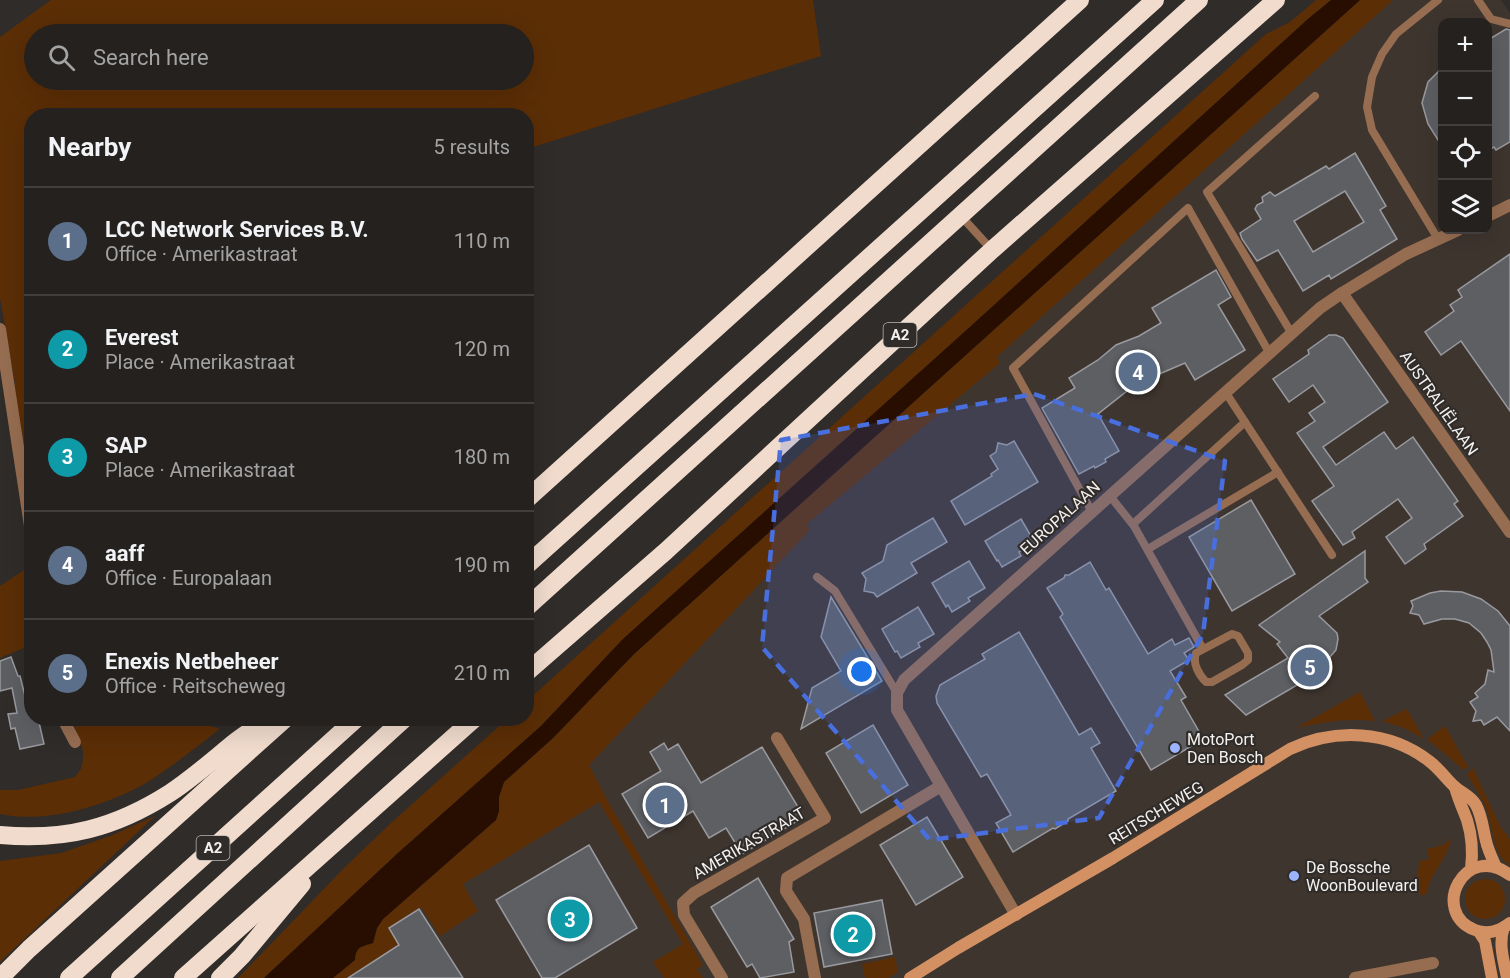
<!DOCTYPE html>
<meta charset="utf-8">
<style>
:root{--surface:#24211f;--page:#302e2c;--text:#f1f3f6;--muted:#a3a3a4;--line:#413e3d;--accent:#9ab5fd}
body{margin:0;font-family:Roboto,sans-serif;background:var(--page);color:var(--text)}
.controls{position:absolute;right:18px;top:18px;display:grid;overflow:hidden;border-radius:12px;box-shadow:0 6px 24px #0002}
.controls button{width:54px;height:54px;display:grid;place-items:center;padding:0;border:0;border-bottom:2px solid var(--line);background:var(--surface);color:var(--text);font:30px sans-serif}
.you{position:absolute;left:862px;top:672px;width:21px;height:21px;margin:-15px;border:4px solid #fff;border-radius:50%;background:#1a73e8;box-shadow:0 0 0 9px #1a73e833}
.badge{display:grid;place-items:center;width:39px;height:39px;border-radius:50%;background:var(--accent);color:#fff;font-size:20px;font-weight:700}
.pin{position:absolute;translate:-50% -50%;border:3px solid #fff;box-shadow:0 2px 6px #0006}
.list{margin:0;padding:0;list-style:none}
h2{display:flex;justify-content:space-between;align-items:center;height:78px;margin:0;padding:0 24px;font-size:26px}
h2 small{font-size:20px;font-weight:400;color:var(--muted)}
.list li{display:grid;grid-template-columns:39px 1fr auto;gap:18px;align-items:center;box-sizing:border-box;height:108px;padding:0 24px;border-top:2px solid var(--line)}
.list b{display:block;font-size:22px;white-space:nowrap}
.list p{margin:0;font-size:20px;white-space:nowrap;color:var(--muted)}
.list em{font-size:20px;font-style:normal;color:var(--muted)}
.icon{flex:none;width:33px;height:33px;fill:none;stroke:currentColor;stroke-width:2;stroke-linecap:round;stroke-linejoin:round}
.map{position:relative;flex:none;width:1510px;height:978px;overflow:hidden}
.search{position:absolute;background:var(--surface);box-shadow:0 6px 24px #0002;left:24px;top:24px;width:510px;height:66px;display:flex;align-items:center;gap:15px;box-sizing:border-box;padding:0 21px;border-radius:33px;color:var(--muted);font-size:22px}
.panel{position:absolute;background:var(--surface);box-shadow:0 6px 24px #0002;left:24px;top:108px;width:510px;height:618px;border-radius:24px}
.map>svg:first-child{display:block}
</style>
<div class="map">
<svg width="1510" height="978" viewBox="0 0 1510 978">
<rect width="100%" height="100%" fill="#302c29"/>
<!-- built -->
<path fill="#3f352f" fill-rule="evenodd" d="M1389,0H1501L1510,13V978H323L805,526ZM1442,22H1488V230H1442Z"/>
<!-- green -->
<g fill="#5b2e06" fill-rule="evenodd">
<path d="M51,0H813L821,56L527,149L526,116H32L31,513L12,389L15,383L0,298V37ZM34,34H524V80H34Z"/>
<path d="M1316,0H1331L1308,19L971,326L623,639L541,726L398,853L264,978H238L343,869L392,822L507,719L526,718L527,701L1266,34L1290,22Z"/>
<path d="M1360,0H1393L997,357L1000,363L807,524L810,530L589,765L606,798L703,965L697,969L703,978H664L653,962L683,944L599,802L463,884L478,911L440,936L421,907L389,928L399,945L348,978H333L355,960C356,946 361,947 373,943L377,928L383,919L496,820L499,811V797L504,782L553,738L634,654Z"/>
<path d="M27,568L31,596V645L0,658V586Z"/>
<path d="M1360,692L1375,721C1346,718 1325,722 1296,728Z"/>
<path d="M1407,709L1424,739L1404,728L1382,721Z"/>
<path d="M142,718L162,722H197L220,729C196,747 172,767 146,783C106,806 46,824 0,814V790H18L75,777L81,769L83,760V751L72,719Z"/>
<path d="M1445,726L1468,767L1464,770L1427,739Z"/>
<path d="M1473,768L1500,826L1510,839V865C1492,855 1493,825 1486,808C1481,796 1473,785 1467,774Z"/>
<path d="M155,816L0,962V861L61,853L110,836Z"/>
<path d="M1451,838C1448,859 1431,871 1427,893L1423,896L1416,891C1415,881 1419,872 1419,861L1429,859L1427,849L1443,845Z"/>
<circle cx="1485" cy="899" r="20"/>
<path d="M895,957L898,972L889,978H865L862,964Z"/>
</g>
<!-- water -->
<path fill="#270e00" d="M1331,0H1360L634,654L553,738L504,782L499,797V811L496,820L383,919L377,928L373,943C361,947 356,946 355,960L333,978H264L398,853L541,726L623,639L971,326L1308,19Z"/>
<!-- building -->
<g fill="#5d5f63" stroke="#989a9f" stroke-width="1.5" fill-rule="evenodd">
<path d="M1506,29L1510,30V142L1496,150L1494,147L1488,151V40Z"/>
<path d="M1443,67V148L1428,124L1422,103L1428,82Z"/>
<path d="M1355,153L1386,206L1380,210L1397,239L1331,279L1329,275L1303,291L1278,250L1257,261L1242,239L1240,233L1261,219L1255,209L1257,205L1263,202L1262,197L1270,192L1275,196L1326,166L1329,169ZM1345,191L1364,222L1313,252L1294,221Z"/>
<path d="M1510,254V411L1461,341L1441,355L1425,332L1454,311L1450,305L1462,297L1458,290Z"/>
<path d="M1216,270L1231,297L1218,305L1245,350L1195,380L1185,363L1136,384L1098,414L1119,451L1105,459L1106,462L1095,468L1094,466L1079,474L1042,408L1075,388L1069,378L1098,360L1116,345L1139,336L1161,323L1152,308Z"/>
<path d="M1329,335H1336L1343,338L1388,402L1323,447L1336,465L1384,432L1396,449L1413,437L1458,501L1454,504L1463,516L1424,544L1426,549L1405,564L1386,537L1412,518L1398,499L1352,532L1355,538L1343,545L1312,501L1334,486L1297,433L1315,421L1309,413L1325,402L1313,385L1289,402L1273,379L1309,354L1308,350Z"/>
<path d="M1014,441L1038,482L965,525L951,501L992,476L991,474L998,469L990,456L996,452L998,443L1007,445Z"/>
<path d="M1251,500L1295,574L1232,611L1189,537Z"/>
<path d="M933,518L947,542L911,563L917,573L877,597L874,593L864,591L866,579L862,573L883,561L887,545Z"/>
<path d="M1021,519L1035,543L1019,552L1021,556L1002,567L998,560L997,561L985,541Z"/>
<path d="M1365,551V578L1368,582L1319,616L1337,633L1338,639L1336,650L1323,665L1326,668L1246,715L1225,695L1288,658L1277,644L1280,642L1259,625Z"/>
<path d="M969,561L985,588L968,598L970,601L952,612L948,605L946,607L932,583Z"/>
<path d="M1090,562L1106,590L1109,588L1148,654L1172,639L1175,645L1189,638L1194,647L1184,653L1189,660L1170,671L1186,697L1181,700L1201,735L1192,740L1195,744L1151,770L1060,617L1063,614L1047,588L1064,578L1065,575H1069Z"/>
<path d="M1441,591L1462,592L1481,599L1498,611L1510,626V731L1497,717L1484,725L1481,720L1473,721L1476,711L1470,702L1478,697L1475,693L1485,684L1488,670L1494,672L1491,650L1487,642L1481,633L1469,623L1455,619H1442L1424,624L1419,615L1410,613L1413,606L1411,601L1430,593Z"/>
<path d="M831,597L882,681L801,729L812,688L841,671L821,637Z"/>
<path d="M918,607L934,634L918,643L920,647L901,658L897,651L895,652L882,629Z"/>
<path d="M1019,632L1079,735L1091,728L1100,743L1091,748L1116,791L1068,819V821L1055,829L1053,828L1013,852L996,823L1011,815L987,774L981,777L937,703L936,696L940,685L985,659L982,654Z"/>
<path d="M11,657L18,676H20L25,696L32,695V718H38L44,744L20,749L15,728L11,729L8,714L17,713L12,688L0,691V661Z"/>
<path d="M873,725L908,785L861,813L826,753Z"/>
<path d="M664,743L668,750L678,744L701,783L762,747L804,817L742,854L726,828L709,838L693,811L648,838L622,794L661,771L650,752Z"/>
<path d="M927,817L963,877L916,905L880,845Z"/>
<path d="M589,845L637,928L555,978H542L496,900Z"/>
<path d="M758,878L794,939L789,942L794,972L760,978L752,964L747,967L711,907Z"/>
<path d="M882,900L892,954L824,967L814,913Z"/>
<path d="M419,909L463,978H348L399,945L389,928Z"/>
</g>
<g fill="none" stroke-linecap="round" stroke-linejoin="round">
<!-- lane -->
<g stroke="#966d51" stroke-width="8">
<path d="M1438,0L1396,34L1382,54L1372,77L1367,107L1372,130L1438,239"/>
<path d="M1478,0L1491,19L1510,24"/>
<path d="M961,216L991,249"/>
<path d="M1292,334L1207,192L1315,96"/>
<path d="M1226,393L1332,555"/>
<path d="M1110,496L1134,526L1203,649"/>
<path d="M1092,512L1013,368L1188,208L1270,354"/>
<path d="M1133,524L1245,422"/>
<path d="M1148,549L1278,472"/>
<path d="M817,577L835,591L897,693"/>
<path d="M1232,634L1238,636L1248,653V660L1242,665L1212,682H1206C1199,675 1192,663 1196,653Z"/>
</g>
<!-- street -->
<g stroke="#966d51" stroke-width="12">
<path d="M1488,216L1510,205"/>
<path d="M1342,293L1510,532"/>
<path d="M0,329L32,539"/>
<path d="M64,718L66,725L75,742"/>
<path d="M1016,915L897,710V693L904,680L1320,308L1342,293L1406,254L1458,230"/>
<path d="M722,978L684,915L683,903L694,893L825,818L777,738"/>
<path d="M815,978L804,919L786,891L787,878L941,786"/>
<path d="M1355,978L1433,963"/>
</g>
<!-- secondary -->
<g stroke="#d29063" stroke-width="12">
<path d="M1455,787C1458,799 1463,809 1467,820C1472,836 1473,853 1471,869"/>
<path d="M1510,875C1465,841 1429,912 1475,930C1488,935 1500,931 1510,923"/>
<path d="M1504,927C1498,944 1504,961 1507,978"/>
<path d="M1479,932L1485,941L1492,978"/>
<path d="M910,978L958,948L1113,858L1290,749C1335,728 1389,730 1429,761C1439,768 1446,779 1455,787C1463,794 1471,796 1476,805C1482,816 1483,829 1486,841C1488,850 1492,858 1496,867"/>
</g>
<!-- highway -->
<g stroke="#f0dbcd" stroke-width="18">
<path d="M526,500L1080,0"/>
<path d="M526,566L1155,0"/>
<path d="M526,608L1199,0"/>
<path d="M526,673L666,551L992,250L1276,0"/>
<path d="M0,835C65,841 115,828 170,793C193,778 214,759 235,742C246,734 258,726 269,718"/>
<path d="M0,978L29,949L286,718"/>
<path d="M69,978L357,718"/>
<path d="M120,978L405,718"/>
<path d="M183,978L475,718"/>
<path d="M220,978L242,956L302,884"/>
</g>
</g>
<!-- marked area -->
<path fill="#486fdd" fill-opacity="0.2" stroke="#486fdd" stroke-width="4.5" stroke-dasharray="12 8" stroke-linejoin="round" d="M1034,394L1225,461L1203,634L1099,818L930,840L762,647L781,440Z"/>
<!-- markers -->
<g fill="#9ab5fd" stroke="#302c29" stroke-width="2">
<circle cx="1175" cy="748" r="6"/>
<circle cx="1294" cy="876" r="6"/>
</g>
<g text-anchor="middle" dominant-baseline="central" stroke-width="4.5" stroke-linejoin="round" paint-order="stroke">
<!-- shield labels -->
<g fill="#302c29" stroke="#b9b7b4" stroke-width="1.5">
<rect x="883.5" y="323" width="33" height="24" rx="4.5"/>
<rect x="196.5" y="836" width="33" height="24" rx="4.5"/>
</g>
<g font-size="15" font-weight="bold" fill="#f4f2f0">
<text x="900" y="335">A2</text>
<text x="213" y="848">A2</text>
</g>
<!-- street labels -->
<g font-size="16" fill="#f4f2f0" stroke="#302c29">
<text transform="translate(1439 403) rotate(55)">AUSTRALIËLAAN</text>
<text transform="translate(1060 518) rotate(-42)">EUROPALAAN</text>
<text transform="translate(1156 813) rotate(-31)">REITSCHEWEG</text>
<text transform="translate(749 843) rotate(-30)">AMERIKASTRAAT</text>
</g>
<!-- poi labels -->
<g font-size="16" fill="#f4f2f0" stroke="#302c29" text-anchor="start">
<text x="1187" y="739">MotoPort<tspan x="1187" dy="18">Den Bosch</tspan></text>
<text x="1306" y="867">De Bossche<tspan x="1306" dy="18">WoonBoulevard</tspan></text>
</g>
</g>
</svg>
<div class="controls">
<button>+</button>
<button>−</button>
<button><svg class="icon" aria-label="locate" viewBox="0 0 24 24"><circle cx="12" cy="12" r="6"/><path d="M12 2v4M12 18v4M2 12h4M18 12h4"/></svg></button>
<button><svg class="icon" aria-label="layers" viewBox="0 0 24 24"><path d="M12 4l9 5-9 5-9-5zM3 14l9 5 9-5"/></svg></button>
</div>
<div class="you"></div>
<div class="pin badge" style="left:665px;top:805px;background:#5c6f8a">1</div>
<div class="pin badge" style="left:853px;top:934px;background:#0f9aa8">2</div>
<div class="pin badge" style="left:570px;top:919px;background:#0f9aa8">3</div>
<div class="pin badge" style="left:1138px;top:372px;background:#5c6f8a">4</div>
<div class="pin badge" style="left:1310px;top:667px;background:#5c6f8a">5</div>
<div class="search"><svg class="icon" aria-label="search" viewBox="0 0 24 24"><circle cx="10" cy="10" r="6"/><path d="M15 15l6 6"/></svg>Search here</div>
<section class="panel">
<h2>Nearby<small>5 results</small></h2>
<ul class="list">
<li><span class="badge" style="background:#5c6f8a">1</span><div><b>LCC Network Services B.V.</b><p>Office · Amerikastraat</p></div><em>110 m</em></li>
<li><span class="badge" style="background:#0f9aa8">2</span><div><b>Everest</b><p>Place · Amerikastraat</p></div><em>120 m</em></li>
<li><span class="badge" style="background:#0f9aa8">3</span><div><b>SAP</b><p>Place · Amerikastraat</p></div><em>180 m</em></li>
<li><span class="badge" style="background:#5c6f8a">4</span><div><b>aaff</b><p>Office · Europalaan</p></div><em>190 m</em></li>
<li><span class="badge" style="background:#5c6f8a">5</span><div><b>Enexis Netbeheer</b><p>Office · Reitscheweg</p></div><em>210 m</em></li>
</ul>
</section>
</div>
